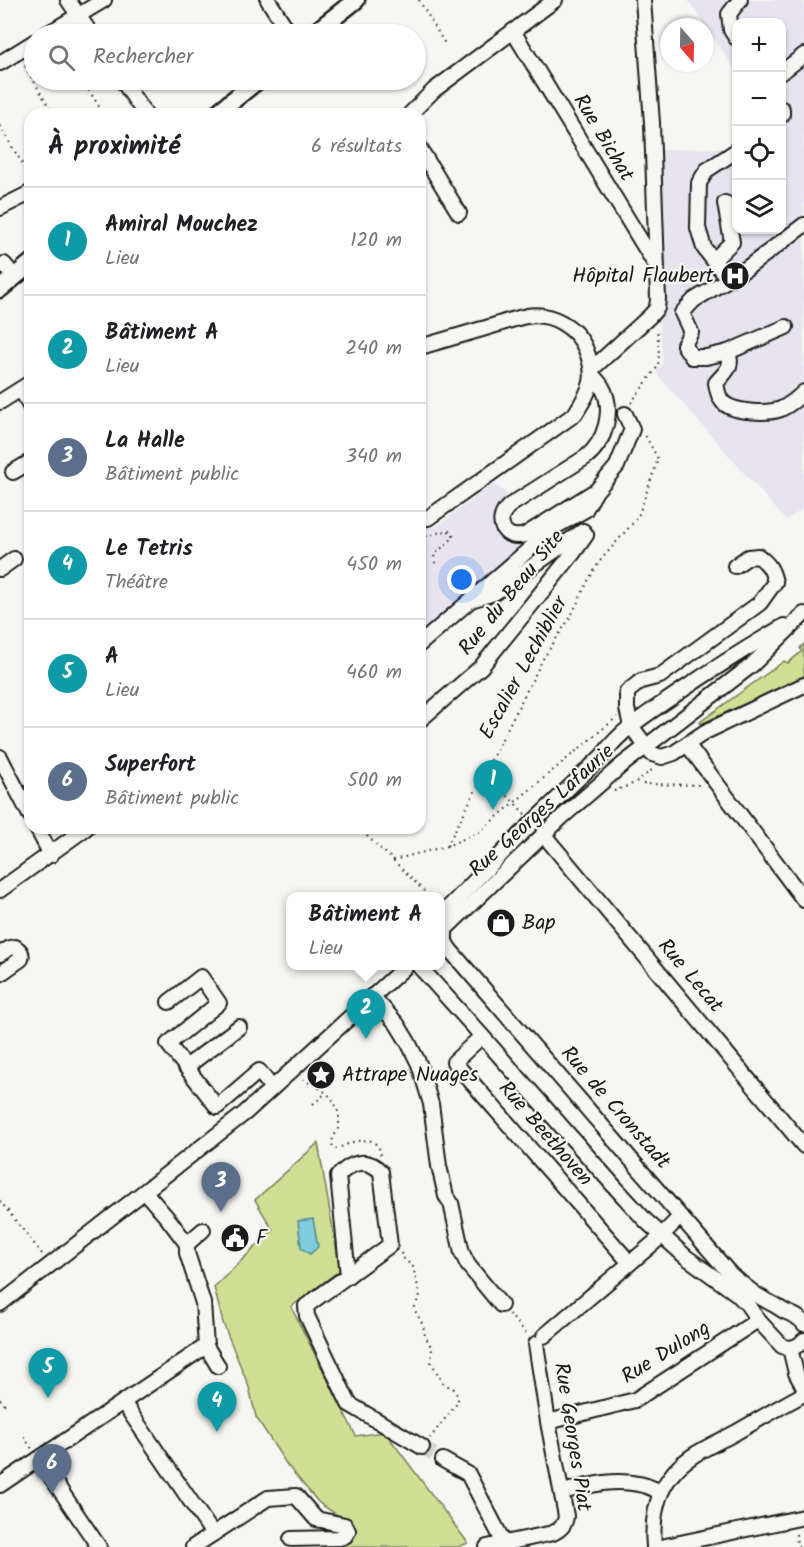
<!DOCTYPE html>
<html lang="fr">
<meta charset="utf-8">
<style>
:root{--surface:#fff;--page:#f6f6f6;--text:#202124;--muted:#757577;--line:#e0e0e0;--accent:#1c1c1c}
body{margin:0;font-family:Kalam,sans-serif;background:var(--page);color:var(--text)}
.controls{position:absolute;right:18px;top:18px;display:grid;overflow:hidden;border-radius:12px;box-shadow:0 2px 4px #0004}
.controls button{width:54px;height:54px;display:grid;place-items:center;padding:0;border:0;border-bottom:2px solid var(--line);background:var(--surface);color:var(--text);font:30px sans-serif}
.compass{position:absolute;left:660px;top:18px;width:54px;height:54px;border-radius:50%;background:var(--surface);box-shadow:0 2px 4px #0004;rotate:160deg}
.you{position:absolute;left:462px;top:580px;width:21px;height:21px;margin:-15px;border:4px solid #fff;border-radius:50%;background:#1a73e8;box-shadow:0 0 0 9px #1a73e833}
.badge{display:grid;place-items:center;width:39px;height:39px;border-radius:50%;background:var(--accent);color:#fff;font-size:20px;font-weight:700}
.pin{position:absolute;translate:-50% -50px;filter:drop-shadow(0 2px 3px #0008)}
.pin::after{content:'';position:absolute;top:32px;width:21px;height:18px;background:inherit;clip-path:polygon(0 0,100% 0,50% 100%)}
.popup{position:absolute;left:286px;top:892px;width:159px;height:78px;box-sizing:border-box;display:grid;place-content:center;border-radius:12px;background:var(--surface);filter:drop-shadow(0 2px 4px #0005);font-size:20px;white-space:nowrap;color:var(--muted)}
.popup b{font-size:22px;color:var(--text)}
.popup::after{content:'';position:absolute;left:50%;top:100%;margin-left:-12px;border:12px solid transparent;border-top-color:var(--surface)}
.list{margin:0;padding:0;list-style:none}
h2{display:flex;justify-content:space-between;align-items:center;height:78px;margin:0;padding:0 24px;font-size:26px}
h2 small{font-size:20px;font-weight:400;color:var(--muted)}
.list li{display:grid;grid-template-columns:39px 1fr auto;gap:18px;align-items:center;box-sizing:border-box;height:108px;padding:0 24px;border-top:2px solid var(--line)}
.list b{display:block;font-size:22px;white-space:nowrap}
.list p{margin:0;font-size:20px;white-space:nowrap;color:var(--muted)}
.list em{font-size:20px;font-style:normal;color:var(--muted)}
.icon{flex:none;width:33px;height:33px;fill:none;stroke:currentColor;stroke-width:2;stroke-linecap:round;stroke-linejoin:round}
.map{position:relative;flex:none;width:804px;height:1547px;overflow:hidden}
.search{position:absolute;background:var(--surface);box-shadow:0 2px 4px #0004;left:24px;top:24px;width:402px;height:66px;display:flex;align-items:center;gap:15px;box-sizing:border-box;padding:0 21px;border-radius:33px;color:var(--muted);font-size:22px}
.panel{position:absolute;background:var(--surface);box-shadow:0 2px 4px #0004;left:24px;top:108px;width:402px;height:726px;border-radius:18px}
.map>svg:first-child{display:block}
</style>
<div class="map">
<svg width="804" height="1547" viewBox="0 0 804 1547">
<rect width="100%" height="100%" fill="#f6f6f2"/>
<filter id="ink" filterUnits="userSpaceOnUse"><feTurbulence type="fractalNoise" baseFrequency=".0167" numOctaves="2"/><feDisplacementMap in="SourceGraphic" scale="12" xChannelSelector="R" yChannelSelector="G"/><feConvolveMatrix kernelMatrix="1 2 1 2 8 2 1 2 1" color-interpolation-filters="sRGB"/></filter>
<g filter="url(#ink)">
<!-- built -->
<g fill="#e7e3ef">
<path d="M688,0H804V508L786,520L656,373L663,363L659,318L666,312L661,150L723,148L736,141V230H782V22H736V71Z"/>
<path d="M493,484L504,491L509,498L503,536L548,524L420,638V530H425L439,525Z"/>
</g>
<!-- green -->
<g fill="#cfe095" stroke="#767e58" stroke-width="1.5">
<path d="M804,644V676L701,724L700,722L784,661L788,663L802,651L800,648Z"/>
<path d="M318,1143L340,1270L291,1307L356,1436L385,1432L468,1543L458,1547H346L354,1526L319,1503L287,1465L256,1417L249,1387L223,1323L214,1287L273,1230L255,1200Z"/>
</g>
<!-- water -->
<path fill="#7fcddd" stroke="#578690" stroke-width="1.5" d="M313,1219L318,1247L310,1254L301,1248L298,1221Z"/>
<g fill="none" stroke-linecap="round" stroke-linejoin="round">
<!-- minor-tunnel -->
<path stroke="#d5d5d2" stroke-width="14" stroke-dasharray="14 7" stroke-linecap="butt" d="M422,1447L443,1460"/>
<!-- minor casing -->
<g stroke="#1c1c1c" stroke-width="18">
<g id="minor">
<path d="M68,0L91,34"/>
<path d="M268,0L290,34"/>
<path d="M513,31L655,264"/>
<path d="M47,34L104,0"/>
<path d="M736,38L731,30L729,14L740,0"/>
<path d="M0,63L34,42"/>
<path d="M782,72L804,55"/>
<path d="M122,80L145,114"/>
<path d="M782,109V115"/>
<path d="M410,114L434,90L555,0"/>
<path d="M420,149L459,213"/>
<path d="M0,208L30,193"/>
<path d="M804,225L747,268L694,300L682,313L691,332L684,345L692,357H706L728,352C734,367 725,372 716,383C717,389 718,396 722,401C731,413 768,414 781,409C789,405 797,399 804,392"/>
<path d="M714,260L732,242L725,203"/>
<path d="M4,264L15,277"/>
<path d="M728,279L704,248L698,228L699,183L707,170L736,151"/>
<path d="M420,347C441,341 461,335 482,329C497,325 512,319 527,316C551,312 577,327 586,350C598,379 590,390 575,414L428,518L420,519"/>
<path d="M728,352L786,327"/>
<path d="M592,369L650,316L657,308L658,299L652,123L643,0"/>
<path d="M21,389L30,406"/>
<path d="M0,402L30,383"/>
<path d="M13,472L30,462"/>
<path d="M592,493L525,535C504,541 493,521 509,506L586,457C605,442 615,410 602,387C600,383 596,379 593,376"/>
<path d="M735,566L748,557L758,556C768,563 772,569 775,582L760,603L660,676L641,681L627,692V709L631,726L652,754L662,757L674,753L705,732L804,685"/>
<path d="M0,569L14,559"/>
<path d="M420,644L555,527L585,510L596,491L617,466L632,429L625,414"/>
<path d="M420,720L481,667L574,552L586,535L583,531L494,593L471,600"/>
<path d="M687,744L804,900"/>
<path d="M0,757L30,815"/>
<path d="M37,828L51,855"/>
<path d="M543,834L804,1146"/>
<path d="M0,890L86,828"/>
<path d="M441,915L533,822L603,755C622,728 652,711 678,693C713,669 748,647 784,626"/>
<path d="M445,929V942L450,950L731,1275C743,1284 754,1295 767,1301C773,1304 778,1307 784,1311C792,1315 799,1316 804,1324"/>
<path d="M441,933L562,817L622,765L752,665L804,614"/>
<path d="M0,954L10,948L15,947C20,950 23,953 21,959L0,974"/>
<path d="M419,966L482,1036L614,1186L646,1221L686,1257L736,1293L747,1304L758,1320L782,1346C790,1350 798,1347 804,1340"/>
<path d="M372,996L397,1024L408,1042L419,1064L431,1104L439,1166L446,1196L451,1203L462,1253L468,1265L501,1305"/>
<path d="M169,1002L201,977L219,1003L168,1044L186,1067L239,1027"/>
<path d="M482,1036L454,1062L630,1263"/>
<path d="M186,1067L217,1107L259,1071L272,1088"/>
<path d="M145,1192L169,1220L187,1244V1253L203,1303L206,1346L218,1366"/>
<path d="M187,1244L203,1230"/>
<path d="M348,1276L338,1176C351,1162 367,1157 381,1172L390,1245L306,1306L307,1316L349,1404L422,1447"/>
<path d="M0,1304L245,1113L406,966"/>
<path d="M544,1336L656,1241L680,1217"/>
<path d="M790,1348L796,1373L804,1388"/>
<path d="M123,1402L213,1534L193,1547"/>
<path d="M556,1420L635,1400L758,1320"/>
<path d="M39,1459L99,1547"/>
<path d="M443,1460L468,1474L504,1543"/>
<path d="M0,1485L206,1346"/>
<path d="M562,1492C587,1486 612,1478 638,1484C646,1485 654,1489 661,1492"/>
<path d="M213,1534L268,1498L296,1496L316,1519L345,1525L348,1531L345,1536L339,1538L291,1539"/>
<path d="M487,1547L553,1533C561,1529 565,1525 566,1516L548,1422L536,1344"/>
<path d="M654,1547C651,1511 659,1479 691,1457C704,1448 720,1441 735,1433C758,1420 781,1406 804,1394"/>
<path d="M661,1547L804,1517"/>
</g>
</g>
<!-- major casing -->
<g stroke="#1c1c1c" stroke-width="21">
<g id="major">
<path d="M313,34L356,0"/>
<path d="M216,114L258,80"/>
<path d="M0,289L30,264"/>
</g>
</g>
<!-- path -->
<g stroke="#1c1c1c" stroke-width="2" stroke-dasharray="1.5 4.5" stroke-linecap="butt">
<path d="M419,0L445,44"/>
<path d="M25,66L53,114"/>
<path d="M82,80L104,114"/>
<path d="M0,126L30,177"/>
<path d="M631,403L658,366L659,354L657,328"/>
<path d="M420,537H424L448,530L454,537L434,555L435,563"/>
<path d="M482,780L499,798L505,793L525,814"/>
<path d="M643,784L700,785"/>
<path d="M614,791L635,783L653,769"/>
<path d="M358,828L393,860L429,896"/>
<path d="M447,846L543,659L571,616L589,579L600,561L638,517L658,459L645,435"/>
<path d="M393,860L447,846L479,832L617,717"/>
<path d="M303,1079C310,1084 318,1087 325,1092C336,1100 343,1118 337,1131C333,1138 330,1142 334,1149C340,1148 343,1146 348,1144C356,1140 364,1140 373,1141L379,1148L381,1156"/>
<path d="M313,1104L326,1093"/>
<path d="M0,1201L43,1255"/>
<path d="M401,1253L402,1257L413,1267L420,1295L414,1309L423,1325L425,1336L432,1348L431,1362L444,1384L454,1389L458,1397V1402L430,1438"/>
<path d="M509,1314L527,1334"/>
<path d="M0,1399L5,1405"/>
<path d="M24,1437L32,1449"/>
<path d="M796,1534L797,1545L799,1547"/>
</g>
<!-- minor -->
<use href="#minor" stroke="#f6f6f2" stroke-width="14"/>
<!-- major -->
<use href="#major" stroke="#f6f6f2" stroke-width="16"/>
</g>
</g>
<!-- icons -->
<defs>
<g id="hospital-disc" transform="scale(1.5)"><circle r="9.5" fill="#1c1c1c" stroke="#f6f6f2"/><path d="M-5-5h3v3.5h4V-5h3V5h-3V1.5h-4V5h-3Z" fill="#fff"/></g>
<g id="shop-disc" transform="scale(1.5)"><circle r="9.5" fill="#1c1c1c" stroke="#f6f6f2"/><path d="M-5-2.5h2.3a2.7 3.5 0 0 1 5.4 0H5L5.5 6h-11ZM-1.5-2.5h3a1.5 2.3 0 0 0-3 0Z" fill="#fff"/></g>
<g id="sight-disc" transform="scale(1.5)"><circle r="9.5" fill="#1c1c1c" stroke="#f6f6f2"/><path d="M0-6L1.8-2.2L6-1.7L2.9 1.2L3.7 5.4L0 3.3L-3.7 5.4L-2.9 1.2L-6-1.7L-1.8-2.2Z" fill="#fff"/></g>
<g id="civic-disc" transform="scale(1.5)"><circle r="9.5" fill="#1c1c1c" stroke="#f6f6f2"/><path d="M-.6-6.5H3V-4.5H.6V-3L4-1V1h2V6H-6V1h2V-1L-.6-3ZM-1.2 2.5V6h2.4V2.5Z" fill="#fff"/></g>
</defs>
<g fill-rule="evenodd">
<use href="#hospital-disc" x="735" y="276"/>
<use href="#shop-disc" x="501" y="923"/>
<use href="#sight-disc" x="321" y="1075"/>
<use href="#civic-disc" x="235" y="1238"/>
</g>
<g text-anchor="middle" dominant-baseline="central" stroke-width="4.5" stroke-linejoin="round" paint-order="stroke">
<!-- street labels -->
<g font-size="21" fill="#1c1c1c" stroke="#f6f6f2">
<text transform="translate(603 138) rotate(59)">Rue Bichat</text>
<text transform="translate(512 593) rotate(-51)">Rue du Beau Site</text>
<text transform="translate(524 668) rotate(-61)">Escalier Lechiblier</text>
<text transform="translate(542 811) rotate(-42)">Rue Georges Lafaurie</text>
<text transform="translate(690 976) rotate(50)">Rue Lecat</text>
<text transform="translate(615 1108) rotate(49)">Rue de Cronstadt</text>
<text transform="translate(545 1134) rotate(49)">Rue Beethoven</text>
<text transform="translate(666 1353) rotate(-32)">Rue Dulong</text>
<text transform="translate(572 1437) rotate(81)">Rue Georges Piat</text>
</g>
<!-- poi labels -->
<g font-size="21" fill="#1c1c1c" stroke="#f6f6f2" text-anchor="start">
<text x="714" y="276" text-anchor="end">Hôpital Flaubert</text>
<text x="522" y="923">Bap</text>
<text x="342" y="1075">Attrape Nuages</text>
<text x="256" y="1238">F</text>
</g>
</g>
</svg>
<div class="controls">
<button>+</button>
<button>−</button>
<button><svg class="icon" aria-label="locate" viewBox="0 0 24 24"><circle cx="12" cy="12" r="6"/><path d="M12 2v4M12 18v4M2 12h4M18 12h4"/></svg></button>
<button><svg class="icon" aria-label="layers" viewBox="0 0 24 24"><path d="M12 4l9 5-9 5-9-5zM3 14l9 5 9-5"/></svg></button>
</div>
<svg class="compass" viewBox="-18 -18 36 36"><path d="M0-13l5 13h-10z" fill="#e53935"/><path d="M0 13l5-13h-10z" fill="#757577"/></svg>
<div class="you"></div>
<div class="pin badge" style="left:493px;top:810px;background:#0f9aa8">1</div>
<div class="pin badge" style="left:366px;top:1039px;background:#0f9aa8">2</div>
<div class="popup"><b>Bâtiment A</b>Lieu</div>
<div class="pin badge" style="left:221px;top:1212px;background:#5c6f8a">3</div>
<div class="pin badge" style="left:217px;top:1432px;background:#0f9aa8">4</div>
<div class="pin badge" style="left:48px;top:1398px;background:#0f9aa8">5</div>
<div class="pin badge" style="left:52px;top:1494px;background:#5c6f8a">6</div>
<div class="search"><svg class="icon" aria-label="search" viewBox="0 0 24 24"><circle cx="10" cy="10" r="6"/><path d="M15 15l6 6"/></svg>Rechercher</div>
<section class="panel">
<h2>À proximité<small>6 résultats</small></h2>
<ul class="list">
<li><span class="badge" style="background:#0f9aa8">1</span><div><b>Amiral Mouchez</b><p>Lieu</p></div><em>120 m</em></li>
<li><span class="badge" style="background:#0f9aa8">2</span><div><b>Bâtiment A</b><p>Lieu</p></div><em>240 m</em></li>
<li><span class="badge" style="background:#5c6f8a">3</span><div><b>La Halle</b><p>Bâtiment public</p></div><em>340 m</em></li>
<li><span class="badge" style="background:#0f9aa8">4</span><div><b>Le Tetris</b><p>Théâtre</p></div><em>450 m</em></li>
<li><span class="badge" style="background:#0f9aa8">5</span><div><b>A</b><p>Lieu</p></div><em>460 m</em></li>
<li><span class="badge" style="background:#5c6f8a">6</span><div><b>Superfort</b><p>Bâtiment public</p></div><em>500 m</em></li>
</ul>
</section>
</div>
